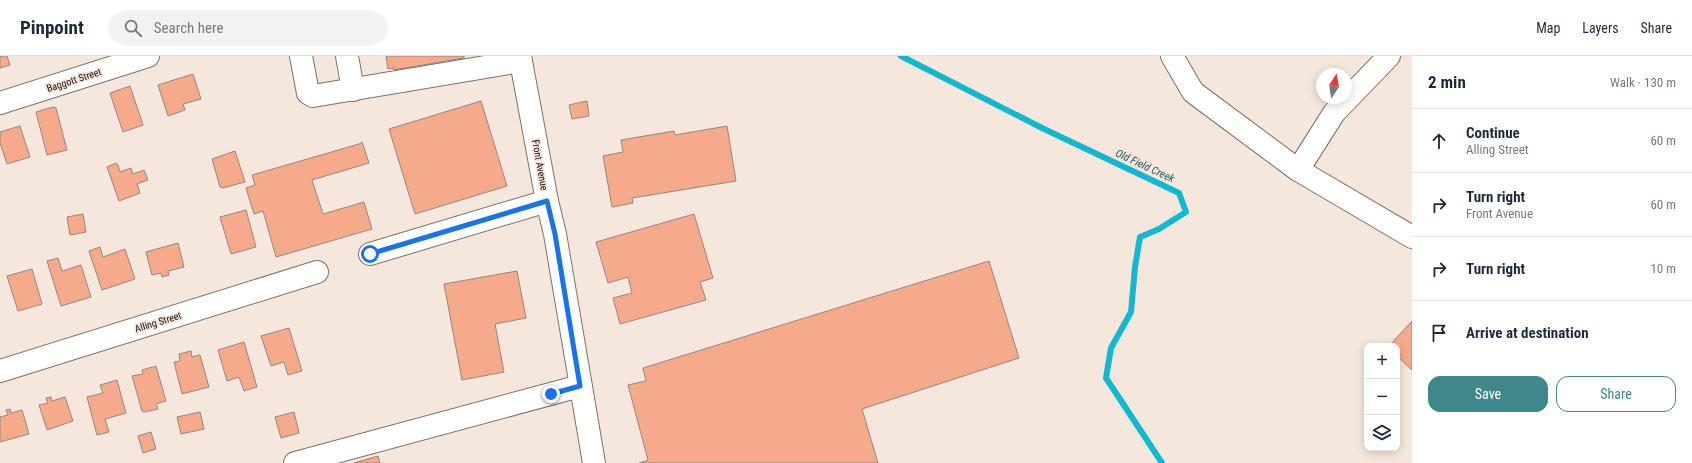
<!DOCTYPE html>
<meta charset="utf-8">
<style>
:root{--surface:#fff;--page:#f2f2f3;--text:#1f2937;--muted:#747a83;--line:#e0e1e3;--accent:#3f8788}
body{margin:0;font-family:"Roboto Condensed",sans-serif;background:var(--page);color:var(--text)}
.controls{position:absolute;right:12px;bottom:12px;display:grid;overflow:hidden;border-radius:8px;box-shadow:0 2px 10px #0003}
.controls button{width:36px;height:36px;display:grid;place-items:center;padding:0;border:0;border-bottom:1px solid var(--line);background:var(--surface);color:var(--text);font:20px sans-serif}
.compass{position:absolute;left:1316px;top:12px;width:36px;height:36px;border-radius:50%;background:var(--surface);box-shadow:0 2px 10px #0003;rotate:12deg}
.stop{position:absolute;width:12px;height:12px;margin:-9px;border:3px solid #1a73e8;border-radius:50%;background:#fff}
.stop.end{background:#1a73e8;border-color:#fff;box-shadow:0 1px 4px #0008}
.list{margin:0;padding:0;list-style:none}
h2{display:flex;justify-content:space-between;align-items:center;height:52px;margin:0;padding:0 16px;font-size:17px}
h2 small{font-size:13px;font-weight:400;color:var(--muted)}
.list li{display:grid;grid-template-columns:26px 1fr auto;gap:12px;align-items:center;box-sizing:border-box;height:64px;padding:0 16px;border-top:1px solid var(--line)}
.list b{display:block;font-size:15px;white-space:nowrap}
.list p{margin:0;font-size:13px;white-space:nowrap;color:var(--muted)}
.list em{font-size:13px;font-style:normal;color:var(--muted)}
.actions{display:flex;gap:8px;padding:12px 16px}
.actions a{flex:1;padding:9px 0;border:1px solid var(--accent);border-radius:12px;text-align:center;font-size:14px;color:var(--accent)}
.actions .main{background:var(--accent);color:#fff}
.icon{flex:none;width:22px;height:22px;fill:none;stroke:currentColor;stroke-width:2;stroke-linecap:round;stroke-linejoin:round}
.map{position:relative;flex:none;width:1412px;height:407px;overflow:hidden}
header{display:flex;align-items:center;gap:24px;box-sizing:border-box;height:56px;padding:0 20px;background:var(--surface);border-bottom:1px solid var(--line)}
header strong{font-size:19px}
nav{display:flex;gap:22px;margin-inline-start:auto;font-size:14px}
.search{width:280px;height:36px;background:var(--page);display:flex;align-items:center;gap:10px;box-sizing:border-box;padding:0 14px;border-radius:22px;color:var(--muted);font-size:15px}
main{display:flex}
aside{flex:1;background:var(--surface)}
.map>svg:first-child{display:block}
</style>
<header>
<strong>Pinpoint</strong>
<div class="search"><svg class="icon" aria-label="search" viewBox="0 0 24 24"><circle cx="10" cy="10" r="6"/><path d="M15 15l6 6"/></svg>Search here</div>
<nav><a>Map</a><a>Layers</a><a>Share</a></nav>
</header>
<main>
<div class="map">
<svg width="1412" height="407" viewBox="0 0 1412 407">
<rect width="100%" height="100%" fill="#f6e7dd"/>
<g fill="none" stroke-linecap="round" stroke-linejoin="round">
<!-- stream -->
<path stroke="#11b8d0" stroke-width="6" d="M901,0L1042,72L1179,137L1186,156L1159,173L1140,181L1135,211L1131,256L1111,292L1106,322L1162,407"/>
</g>
<!-- building -->
<g fill="#f5aa8c" stroke="#95857f">
<path d="M0,0H7L10,9L0,12Z"/>
<path d="M386,0H464V2L394,14V12L388,13Z"/>
<path d="M193,18L201,43L183,48L185,54L168,60L158,29Z"/>
<path d="M130,30L143,69L123,76L110,37Z"/>
<path d="M481,45L507,130L415,158L389,73Z"/>
<path d="M587,45L589,60L572,63L569,49Z"/>
<path d="M53,51L56,52L67,94L47,99L36,56Z"/>
<path d="M20,70L30,101L7,108L0,87V76Z"/>
<path d="M727,70L736,125L632,142L633,147L612,151L603,100L623,96L621,84L674,75L675,79Z"/>
<path d="M362,86L369,107L312,124L323,158L364,146L372,173L276,201L263,155L254,158L246,132L255,129L252,119L359,88Z"/>
<path d="M235,95L245,126L223,132L220,131L212,103Z"/>
<path d="M116,107L118,109L120,116L131,112L133,118L144,114L148,124L137,128L140,137L119,145L107,111Z"/>
<path d="M246,154L256,191L231,198L220,161Z"/>
<path d="M83,158L86,176L70,179L67,161Z"/>
<path d="M694,158L713,222L700,226L706,244L620,268L613,242L632,237L628,221L608,227L596,186Z"/>
<path d="M178,187L184,211L168,215L169,219L162,221L161,217L152,219L146,196Z"/>
<path d="M100,191L103,201L125,193L135,223L102,234L89,195Z"/>
<path d="M58,202L62,215L81,209L91,241L61,250L47,205Z"/>
<path d="M989,205L1019,302L862,353L878,407H639L648,404L628,329L646,325L643,312Z"/>
<path d="M32,213L42,248L18,255L7,220Z"/>
<path d="M517,215L526,262L495,268L504,316L462,324L444,228Z"/>
<path d="M1412,265V314L1397,300V290H1389Z"/>
<path d="M289,272L302,315L288,319L284,306L271,310L261,280Z"/>
<path d="M244,286L257,331L244,335L239,321L227,325L218,294Z"/>
<path d="M191,295L192,301L200,299L209,331L182,338L174,306L180,305L179,298Z"/>
<path d="M156,310L166,345L156,348L158,353L144,356L142,355L132,320L143,318L142,314Z"/>
<path d="M117,324L126,357L105,363L109,376L97,379L87,341L103,337L100,329Z"/>
<path d="M51,341L52,345L65,341L73,365L47,374L39,349L48,347L46,342Z"/>
<path d="M10,353L11,357L22,354L29,378L0,386V361L8,359L6,354Z"/>
<path d="M200,356L204,373L181,378L177,361Z"/>
<path d="M294,356L299,377L281,382L275,361Z"/>
<path d="M151,376L156,393L143,397L138,380Z"/>
<path d="M378,400L380,407H354Z"/>
</g>
<g fill="none" stroke-linecap="round" stroke-linejoin="round">
<!-- minor casing -->
<g stroke="#7d7167" stroke-width="24">
<g id="minor">
<path d="M301,0L308,37L313,40L521,5"/>
<path d="M347,0L353,34"/>
<path d="M520,0L547,145L555,178L594,407"/>
<path d="M1172,0L1193,36L1298,114L1412,181"/>
<path d="M0,47L148,0"/>
<path d="M1298,114L1334,57L1389,0"/>
<path d="M370,198L547,145"/>
<path d="M0,315L317,216"/>
<path d="M295,407L580,330"/>
</g>
</g>
<!-- minor -->
<use href="#minor" stroke="#fff" stroke-width="22"/>
</g>
<g fill="none" stroke-linecap="round" stroke-linejoin="round">
<!-- route -->
<path stroke="#1a73e8" stroke-width="5" d="M370,198L547,145L555,178L580,330L551,338"/>
</g>
<g text-anchor="middle" dominant-baseline="central" stroke-width="3.5" stroke-linejoin="round" paint-order="stroke">
<!-- street labels -->
<g font-size="10" fill="#110c09" stroke="#f6e7dd">
<text transform="translate(74 24) rotate(-18)">Baggott Street</text>
<text transform="translate(540 109) rotate(80)">Front Avenue</text>
<text transform="translate(158 266) rotate(-17)">Alling Street</text>
</g>
<!-- water labels -->
<g font-size="11" font-style="italic" fill="#1d5761" stroke="#f6e7dd">
<text transform="translate(1145 110) rotate(25)">Old Field Creek</text>
</g>
</g>
</svg>
<div class="controls">
<button>+</button>
<button>−</button>
<button><svg class="icon" aria-label="layers" viewBox="0 0 24 24"><path d="M12 4l9 5-9 5-9-5zM3 14l9 5 9-5"/></svg></button>
</div>
<svg class="compass" viewBox="-18 -18 36 36"><path d="M0-13l5 13h-10z" fill="#e53935"/><path d="M0 13l5-13h-10z" fill="#747a83"/></svg>
<div class="stop" style="left:370px;top:198px"></div>
<div class="stop end" style="left:551px;top:338px"></div>
</div>
<aside>
<h2>2 min<small>Walk · 130 m</small></h2>
<ul class="list">
<li><svg class="icon" aria-label="ahead" viewBox="0 0 24 24"><path d="M12 20V5M6 11l6-6 6 6"/></svg><div><b>Continue</b><p>Alling Street</p></div><em>60 m</em></li>
<li><svg class="icon" aria-label="right" viewBox="0 0 24 24"><path d="M7 20v-9h11M14 6l5 5-5 5"/></svg><div><b>Turn right</b><p>Front Avenue</p></div><em>60 m</em></li>
<li><svg class="icon" aria-label="right" viewBox="0 0 24 24"><path d="M7 20v-9h11M14 6l5 5-5 5"/></svg><div><b>Turn right</b></div><em>10 m</em></li>
<li><svg class="icon" aria-label="arrive" viewBox="0 0 24 24"><path d="M6 21V4h12l-3 4 3 4H6"/></svg><div><b>Arrive at destination</b></div></li>
</ul>
<div class="actions"><a class="main">Save</a><a>Share</a></div>
</aside>
</main>
